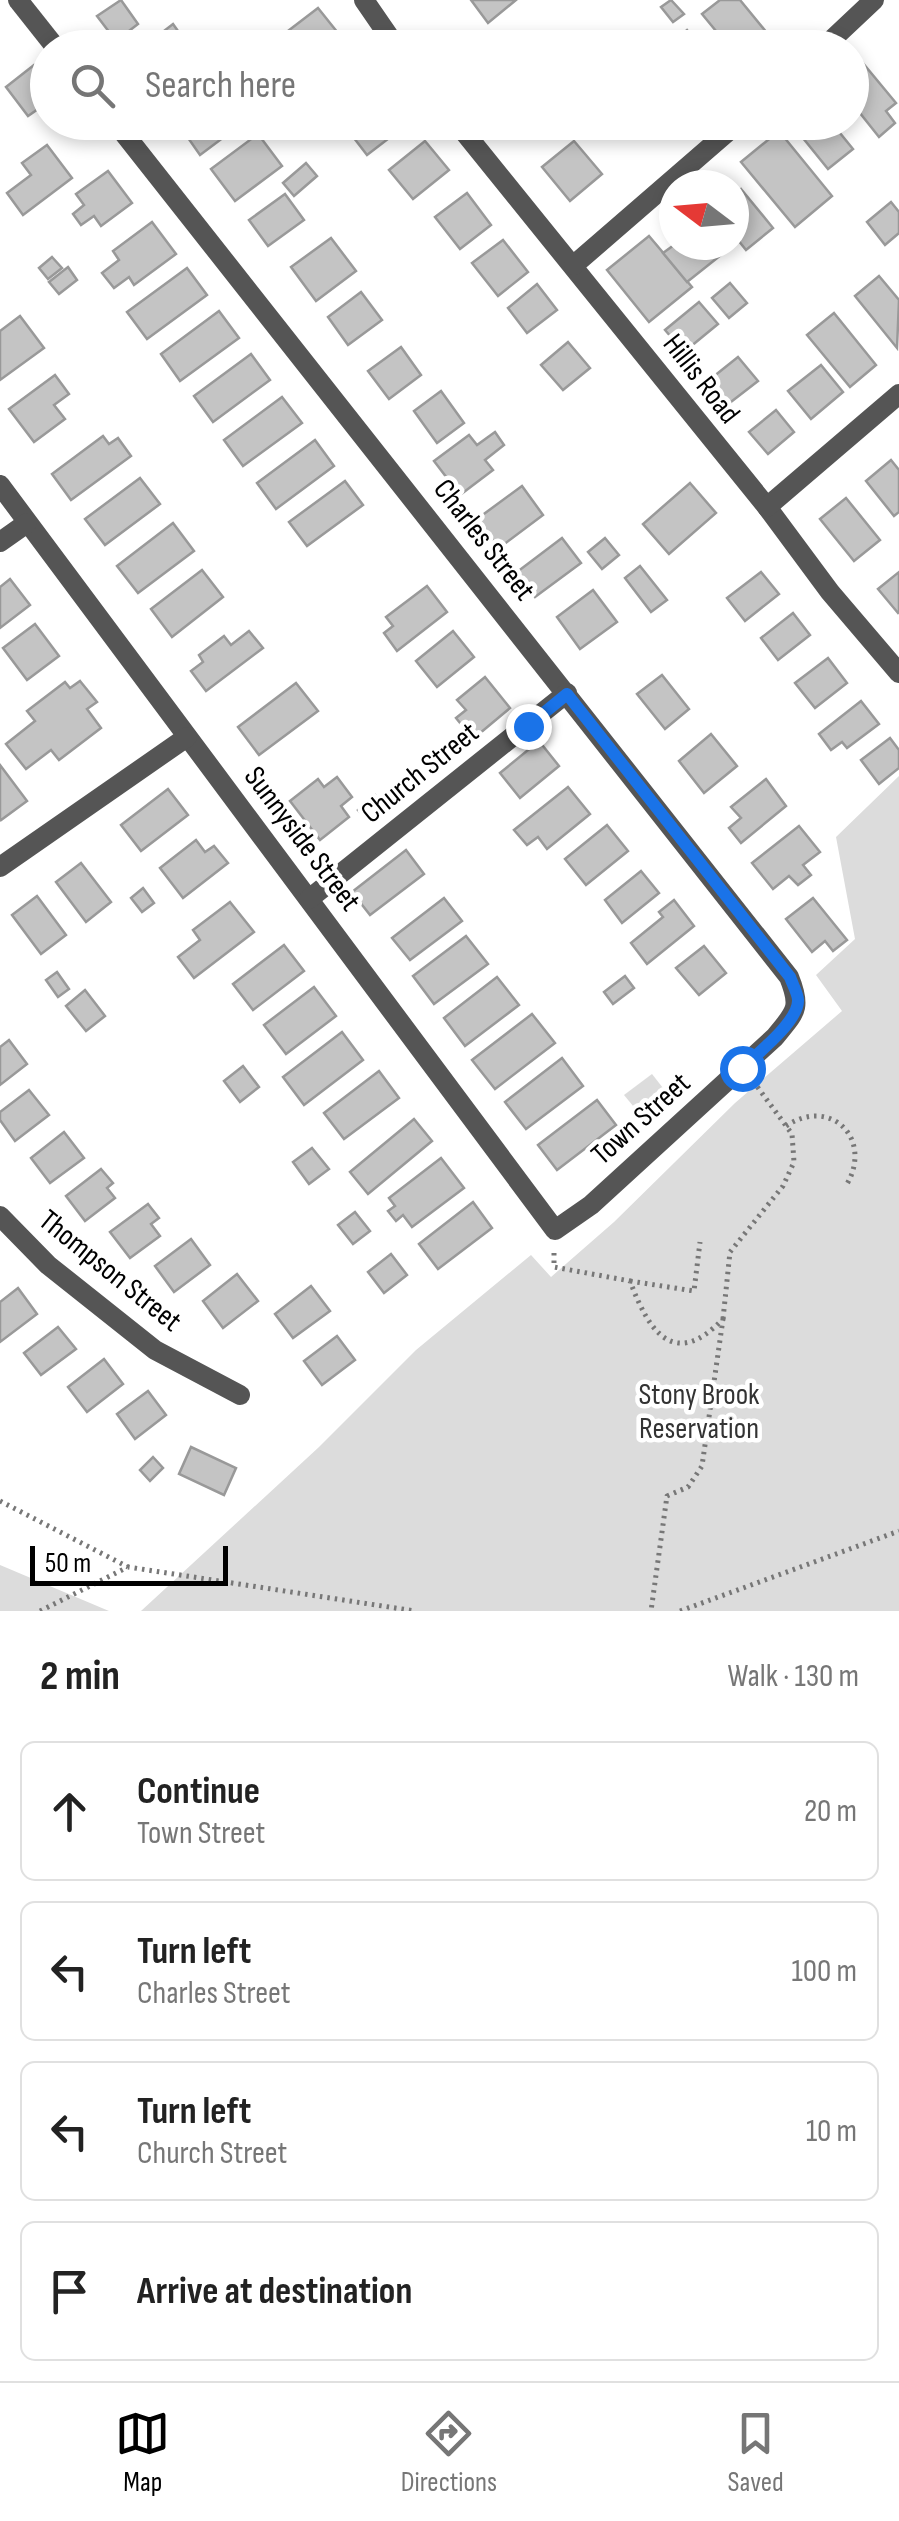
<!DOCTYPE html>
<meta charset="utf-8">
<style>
:root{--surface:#fff;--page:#f2f2f2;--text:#222;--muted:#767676;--line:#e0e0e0;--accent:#000}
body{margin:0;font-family:"Sofia Sans Condensed",sans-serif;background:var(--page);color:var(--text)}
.compass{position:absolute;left:659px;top:170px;width:90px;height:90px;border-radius:50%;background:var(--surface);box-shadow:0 5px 15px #0003;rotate:286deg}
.scale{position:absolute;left:30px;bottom:25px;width:198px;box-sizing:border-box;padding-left:10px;border:5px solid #000;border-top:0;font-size:28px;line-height:35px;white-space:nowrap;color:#000;-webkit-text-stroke:8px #fff;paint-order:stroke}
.stop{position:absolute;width:30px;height:30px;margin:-22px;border:8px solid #1a73e8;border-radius:50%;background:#fff}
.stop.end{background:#1a73e8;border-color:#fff;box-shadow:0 2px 10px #0008}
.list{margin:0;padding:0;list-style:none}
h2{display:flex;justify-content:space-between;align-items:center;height:130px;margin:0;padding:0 40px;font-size:42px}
h2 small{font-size:32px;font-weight:400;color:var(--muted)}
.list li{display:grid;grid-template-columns:65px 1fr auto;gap:30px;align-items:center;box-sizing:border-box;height:140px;margin:0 20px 20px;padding:0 20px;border:2px solid var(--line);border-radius:15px}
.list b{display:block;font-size:38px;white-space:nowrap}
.list p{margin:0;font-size:32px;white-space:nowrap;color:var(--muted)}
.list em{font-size:32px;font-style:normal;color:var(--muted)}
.icon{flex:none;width:55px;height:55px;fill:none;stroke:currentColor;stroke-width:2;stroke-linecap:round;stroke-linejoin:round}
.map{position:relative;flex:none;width:899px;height:1611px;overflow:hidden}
.search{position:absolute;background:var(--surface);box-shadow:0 5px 15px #0003;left:30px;right:30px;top:30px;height:110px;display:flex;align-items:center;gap:25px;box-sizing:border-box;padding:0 35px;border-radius:55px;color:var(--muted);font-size:38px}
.sheet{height:770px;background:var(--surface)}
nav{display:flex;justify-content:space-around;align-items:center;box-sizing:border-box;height:140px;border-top:2px solid var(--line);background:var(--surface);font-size:28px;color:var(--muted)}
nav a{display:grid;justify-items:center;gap:5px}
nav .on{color:var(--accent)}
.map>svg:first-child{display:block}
</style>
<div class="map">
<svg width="899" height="1611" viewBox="0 0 899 1611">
<rect width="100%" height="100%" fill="#fff"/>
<!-- green -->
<g fill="#dcdcdc">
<path d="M899,776V1611H141L319,1447L416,1350L531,1255L551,1277L614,1222L735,1103L842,1011L816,975L855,939L836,837Z"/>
<path d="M652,1074L670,1097L643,1118L624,1095Z"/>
<path d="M0,1565L109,1611H0Z"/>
</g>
<!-- building -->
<g fill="#c4c4c4" stroke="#999" stroke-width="2.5">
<path d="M121,0L138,24L116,41L97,16Z"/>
<path d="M471,0H516L488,23Z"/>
<path d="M671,0L684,14L673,22L661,7Z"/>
<path d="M720,0H740L772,39L762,48H730L702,14Z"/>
<path d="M318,8L338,33L319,48H294L284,34Z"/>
<path d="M173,24L190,48H142Z"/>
<path d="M687,30L701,48H666Z"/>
<path d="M862,62L896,103L886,111L895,123L879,137L852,103V71Z"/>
<path d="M34,65L48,83V102L28,116L6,87Z"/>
<path d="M182,122H244L200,155L179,125Z"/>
<path d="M355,122H410L367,155L347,129Z"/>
<path d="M790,122H831L853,149L828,169Z"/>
<path d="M779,131L832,196L795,227L741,162Z"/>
<path d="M258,134L282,166L235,201L211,169Z"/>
<path d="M425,141L449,170L413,199L389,170Z"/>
<path d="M574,141L602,174L570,201L542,167Z"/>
<path d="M47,145L72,178L23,215L7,193L31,175L22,163Z"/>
<path d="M306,163L317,176L294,196L283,183Z"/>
<path d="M108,171L132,203L101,226L94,216L81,225L73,214L84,205L76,194Z"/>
<path d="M741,189L773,228L746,250L734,235V195Z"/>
<path d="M467,193L491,225L460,249L435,217Z"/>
<path d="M285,194L304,220L268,246L249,220Z"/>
<path d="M891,202L899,212V233L885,245L867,222Z"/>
<path d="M152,222L176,254L134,285L129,277L114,288L102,273L119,260L113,251Z"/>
<path d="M649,236L692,287L649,322L607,270Z"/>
<path d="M331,238L356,271L316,301L291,267Z"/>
<path d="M503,240L528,272L498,296L472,263Z"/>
<path d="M674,245H722L726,251L687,282L663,253Z"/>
<path d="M52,257L62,268L48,279L39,268Z"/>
<path d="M68,267L77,280L59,294L49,282Z"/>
<path d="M187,268L207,295L147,339L127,312Z"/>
<path d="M879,276L899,300L897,348L855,296Z"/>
<path d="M730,283L747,303L729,318L712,298Z"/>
<path d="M537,284L557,310L527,333L508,308Z"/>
<path d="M361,292L382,320L348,345L328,317Z"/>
<path d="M699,302L718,324L684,352L665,330Z"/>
<path d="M219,311L239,338L180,381L161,354Z"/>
<path d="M834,313L876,365L850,387L807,335Z"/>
<path d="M20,316L44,348L0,380V331Z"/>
<path d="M568,342L590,368L563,390L541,365Z"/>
<path d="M401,347L421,375L389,399L368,371Z"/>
<path d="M251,354L270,380L213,422L194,396Z"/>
<path d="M738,357L758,381L727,405L708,381Z"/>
<path d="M821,365L843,392L811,419L788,391Z"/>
<path d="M55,375L69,394L54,405L65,419L34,442L9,409Z"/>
<path d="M441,391L464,423L437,443L414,411Z"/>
<path d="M282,397L302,423L243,466L224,440Z"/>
<path d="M776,410L794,432L768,454L749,432Z"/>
<path d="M495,432L504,445L485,460L493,470L460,495L434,461L469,435L477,445Z"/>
<path d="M103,436L109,444L118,438L131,456L71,500L52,474Z"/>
<path d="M315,440L334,466L276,509L257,483Z"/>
<path d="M891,460L899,470V512L894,516L866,481Z"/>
<path d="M140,478L160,504L105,545L85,519Z"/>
<path d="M345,481L363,505L307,546L289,522Z"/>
<path d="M690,483L716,513L669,554L643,524Z"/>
<path d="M522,486L543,515L499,548L477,519Z"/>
<path d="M846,498L880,540L854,561L820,519Z"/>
<path d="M173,523L194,551L138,593L117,566Z"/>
<path d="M562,538L581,563L535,597L517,572Z"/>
<path d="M605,538L619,555L602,569L588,552Z"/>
<path d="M640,566L667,600L651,612L625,578Z"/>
<path d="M202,570L223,597L172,637L151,609Z"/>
<path d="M761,572L779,594L745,621L727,598Z"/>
<path d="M899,572V612L898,613L878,589Z"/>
<path d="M10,579L30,605L0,628V587Z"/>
<path d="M427,586L447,612L397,651L384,633L393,626L386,617Z"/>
<path d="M593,590L617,622L580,649L557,617Z"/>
<path d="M793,613L810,635L778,660L761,638Z"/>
<path d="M35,624L59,656L27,680L3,648Z"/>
<path d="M249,631L263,648L206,691L191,671L203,662L199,655L224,636L231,645Z"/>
<path d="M453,631L474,657L437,687L416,661Z"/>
<path d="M828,658L847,683L815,708L795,683Z"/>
<path d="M662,675L689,709L665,729L637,694Z"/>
<path d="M485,677L510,708L473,739L456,718L466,710L457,700Z"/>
<path d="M80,681L97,702L87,709L101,728L59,760L51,750L26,769L6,744L35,721L27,711L65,682L70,688Z"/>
<path d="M296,683L318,711L259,755L238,727Z"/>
<path d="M861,701L879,724L847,748L842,742L831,750L819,734Z"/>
<path d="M711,734L737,766L704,793L679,761Z"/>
<path d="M890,738L899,750V768L879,784L861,760Z"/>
<path d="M539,741L559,766L520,798L500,773Z"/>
<path d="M0,765L27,801L1,820L0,818Z"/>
<path d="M337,777L352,797L341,806L349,817L320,840L290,801L318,779L324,787Z"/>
<path d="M766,779L786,806L741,843L729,828L741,818L731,807Z"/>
<path d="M568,787L590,814L547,849L538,837L527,845L514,830Z"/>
<path d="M168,789L188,815L141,851L121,825Z"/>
<path d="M375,795L384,805L368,821L358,810Z"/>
<path d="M607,825L628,851L586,885L565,859Z"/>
<path d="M799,826L820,852L803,865L811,875L798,885L789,876L773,889L752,863Z"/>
<path d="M196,840L205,852L214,846L228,863L183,898L160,868Z"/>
<path d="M406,850L424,874L370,915L352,892Z"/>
<path d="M81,863L111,902L86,922L56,882Z"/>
<path d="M641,871L659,893L622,923L605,900Z"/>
<path d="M143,888L154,903L142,912L131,898Z"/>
<path d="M37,896L66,935L41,954L12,915Z"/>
<path d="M444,898L462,921L410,960L392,938Z"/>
<path d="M813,898L847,940L833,951L825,941L812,952L786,919Z"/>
<path d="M674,900L694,926L647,964L631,943L663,917L659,912Z"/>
<path d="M230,902L254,932L194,978L178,957L200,940L193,930Z"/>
<path d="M466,936L488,964L434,1004L413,976Z"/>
<path d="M284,945L304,971L253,1010L233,984Z"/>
<path d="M704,946L726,973L699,995L676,968Z"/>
<path d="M57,972L69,989L58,997L46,980Z"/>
<path d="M625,976L634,988L613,1004L604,992Z"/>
<path d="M497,977L519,1005L465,1046L444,1018Z"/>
<path d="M314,987L336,1016L286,1054L264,1025Z"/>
<path d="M85,990L105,1016L86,1031L66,1006Z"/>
<path d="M532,1014L555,1043L495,1089L472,1060Z"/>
<path d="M342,1032L363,1060L304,1105L283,1077Z"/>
<path d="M9,1040L27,1064L0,1085V1047Z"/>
<path d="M562,1058L583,1086L526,1129L505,1102Z"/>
<path d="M243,1066L259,1087L240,1102L224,1081Z"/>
<path d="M379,1071L399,1098L344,1139L324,1113Z"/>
<path d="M29,1090L49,1115L15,1141L0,1120V1112Z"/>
<path d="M597,1100L616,1125L557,1170L538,1145Z"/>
<path d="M414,1119L432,1141L368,1194L350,1172Z"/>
<path d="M64,1132L84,1158L50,1183L31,1158Z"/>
<path d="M312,1148L329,1169L309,1184L293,1162Z"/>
<path d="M441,1158L464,1188L412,1227L403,1215L396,1221L388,1211L395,1206L389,1198Z"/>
<path d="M101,1169L113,1183L107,1188L115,1198L85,1221L66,1196Z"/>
<path d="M473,1202L492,1228L438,1269L419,1244Z"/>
<path d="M148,1204L159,1218L151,1224L160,1236L130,1258L110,1232Z"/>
<path d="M355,1212L370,1231L353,1244L338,1225Z"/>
<path d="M191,1239L210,1265L174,1292L155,1266Z"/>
<path d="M391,1254L407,1275L384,1293L368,1272Z"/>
<path d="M237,1274L258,1301L223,1328L203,1301Z"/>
<path d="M311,1286L330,1311L293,1338L275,1314Z"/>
<path d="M18,1288L37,1314L0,1342V1302Z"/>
<path d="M58,1327L76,1349L41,1375L24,1353Z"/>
<path d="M337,1336L355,1360L322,1385L304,1361Z"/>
<path d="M104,1359L123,1384L87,1412L68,1387Z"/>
<path d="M148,1391L166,1415L135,1439L117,1414Z"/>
<path d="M191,1447L236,1468L224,1495L179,1474Z"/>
<path d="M153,1457L163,1468L150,1481L140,1470Z"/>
</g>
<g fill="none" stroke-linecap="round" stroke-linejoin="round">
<!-- path -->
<g stroke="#777" stroke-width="5" stroke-dasharray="2.5 5" stroke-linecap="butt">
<path d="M786,1126C831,1096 873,1139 847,1184"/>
<path d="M554,1253V1267L630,1281C649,1332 674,1370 723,1319L702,1466L688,1487L667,1496L651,1611"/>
<path d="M630,1281L694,1291L700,1242"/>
<path d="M723,1319L730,1252L783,1186L794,1162L792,1134L756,1085"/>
<path d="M0,1501L128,1567"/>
<path d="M40,1611L128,1567L415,1611"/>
<path d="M680,1611L899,1531"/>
</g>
<!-- street -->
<g stroke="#555" stroke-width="20">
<path d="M18,0L56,48"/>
<path d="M364,0L397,48"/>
<path d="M823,48L874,0"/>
<path d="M456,122L767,507L830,592L899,673"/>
<path d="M574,265L739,122"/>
<path d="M0,485L555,1230L591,1205L775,1037C795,1012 802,1009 789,977L115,122"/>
<path d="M767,507L899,394"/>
<path d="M0,542L27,523"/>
<path d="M0,867L187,737"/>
<path d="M309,899L567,693"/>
<path d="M0,1216L48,1265L155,1350L240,1395"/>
</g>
</g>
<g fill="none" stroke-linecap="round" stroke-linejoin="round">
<!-- route -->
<path stroke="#1a73e8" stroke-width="12" d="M528,726L567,694L790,977C792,983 798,994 798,1000C799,1021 757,1054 742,1068"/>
</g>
<g text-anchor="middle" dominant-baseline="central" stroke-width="9" stroke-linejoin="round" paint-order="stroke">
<!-- street labels -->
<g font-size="30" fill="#000" stroke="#fff">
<text transform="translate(701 379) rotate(52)">Hillis Road</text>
<text transform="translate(484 540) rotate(52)">Charles Street</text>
<text transform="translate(420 773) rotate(-39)">Church Street</text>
<text transform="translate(302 839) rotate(53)">Sunnyside Street</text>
<text transform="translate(641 1119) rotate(-42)">Town Street</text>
<text transform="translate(110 1271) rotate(39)">Thompson Street</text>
</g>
<!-- park labels -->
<g font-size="30" fill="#333" stroke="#fff">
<text x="699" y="1395">Stony Brook<tspan x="699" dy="34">Reservation</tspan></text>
</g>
</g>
</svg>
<svg class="compass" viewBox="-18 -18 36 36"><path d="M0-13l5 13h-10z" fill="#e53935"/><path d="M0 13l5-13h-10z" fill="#767676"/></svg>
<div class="scale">50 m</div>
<div class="stop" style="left:742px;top:1068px"></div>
<div class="stop end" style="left:528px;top:726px"></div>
<div class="search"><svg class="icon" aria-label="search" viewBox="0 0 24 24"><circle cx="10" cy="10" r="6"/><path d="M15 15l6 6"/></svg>Search here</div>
</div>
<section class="sheet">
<h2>2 min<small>Walk · 130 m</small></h2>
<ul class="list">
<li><svg class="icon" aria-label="ahead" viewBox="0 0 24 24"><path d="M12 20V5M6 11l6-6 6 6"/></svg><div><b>Continue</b><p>Town Street</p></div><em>20 m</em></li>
<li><svg class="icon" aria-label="left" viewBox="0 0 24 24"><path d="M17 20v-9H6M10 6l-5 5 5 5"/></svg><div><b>Turn left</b><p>Charles Street</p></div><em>100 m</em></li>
<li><svg class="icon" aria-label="left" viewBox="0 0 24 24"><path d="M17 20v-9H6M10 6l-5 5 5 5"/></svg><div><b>Turn left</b><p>Church Street</p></div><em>10 m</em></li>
<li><svg class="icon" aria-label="arrive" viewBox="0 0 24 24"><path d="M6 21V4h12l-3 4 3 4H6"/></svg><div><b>Arrive at destination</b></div></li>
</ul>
</section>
<nav>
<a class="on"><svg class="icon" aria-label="map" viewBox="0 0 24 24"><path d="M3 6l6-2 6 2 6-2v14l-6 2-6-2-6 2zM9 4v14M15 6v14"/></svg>Map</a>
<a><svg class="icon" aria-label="directions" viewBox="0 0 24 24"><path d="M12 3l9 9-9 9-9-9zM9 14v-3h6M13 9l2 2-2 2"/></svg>Directions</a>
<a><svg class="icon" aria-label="saved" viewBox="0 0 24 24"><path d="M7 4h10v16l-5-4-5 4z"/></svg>Saved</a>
</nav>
